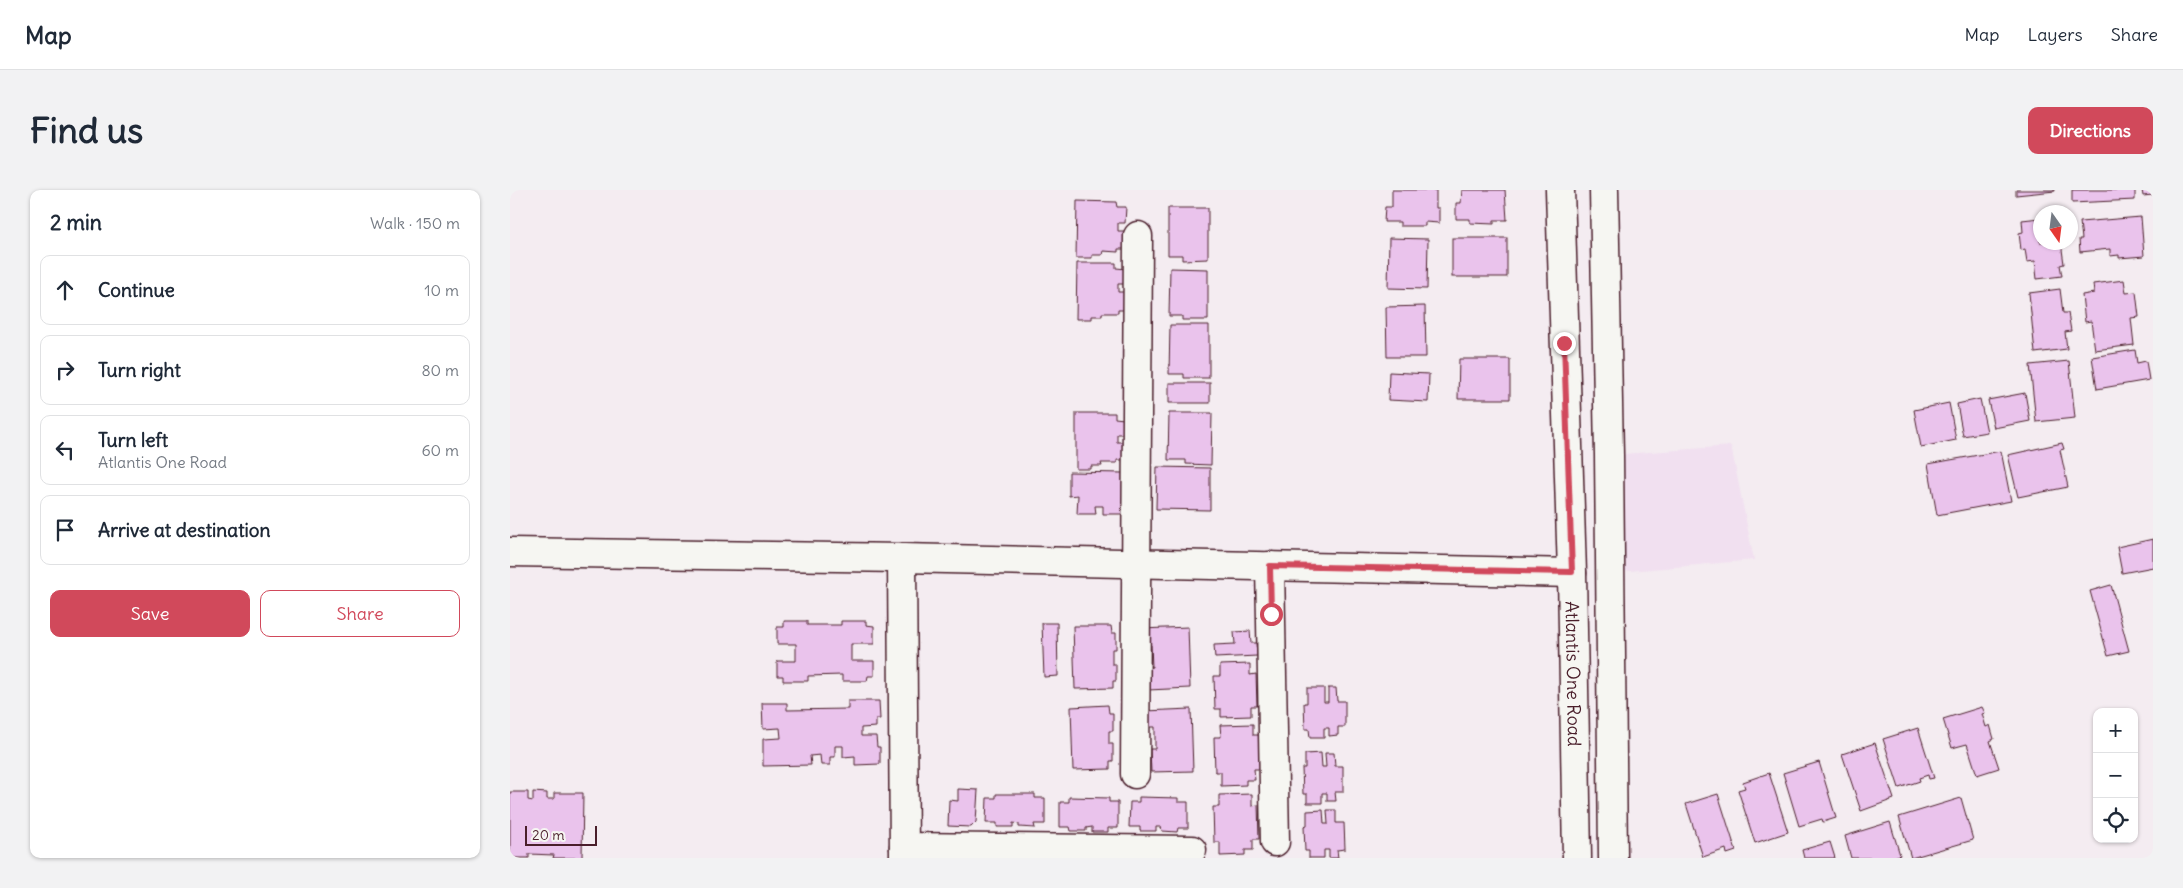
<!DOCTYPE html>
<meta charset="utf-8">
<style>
:root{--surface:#fff;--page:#f2f2f3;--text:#1f2937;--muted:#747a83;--line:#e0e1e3;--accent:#d1495b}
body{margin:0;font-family:Delius,sans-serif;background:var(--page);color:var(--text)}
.controls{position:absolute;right:15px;bottom:15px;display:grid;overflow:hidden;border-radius:10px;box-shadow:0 1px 4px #0004}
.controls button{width:45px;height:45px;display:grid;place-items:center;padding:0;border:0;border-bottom:1px solid var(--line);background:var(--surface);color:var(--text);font:25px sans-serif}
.compass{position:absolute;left:1523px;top:15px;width:45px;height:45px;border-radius:50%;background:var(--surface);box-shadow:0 1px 4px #0004;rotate:166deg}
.scale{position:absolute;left:15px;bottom:12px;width:72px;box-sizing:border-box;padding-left:5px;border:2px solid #4a1f2b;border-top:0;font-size:14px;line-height:18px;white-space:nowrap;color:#4a1f2b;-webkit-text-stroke:4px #f6f6f2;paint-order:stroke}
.stop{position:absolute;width:15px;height:15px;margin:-11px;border:4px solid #d1495b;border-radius:50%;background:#fff}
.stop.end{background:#d1495b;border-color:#fff;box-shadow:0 1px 5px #0008}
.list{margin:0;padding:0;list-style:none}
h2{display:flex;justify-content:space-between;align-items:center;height:65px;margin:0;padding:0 20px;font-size:21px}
h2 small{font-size:16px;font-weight:400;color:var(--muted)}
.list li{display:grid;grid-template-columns:32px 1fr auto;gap:15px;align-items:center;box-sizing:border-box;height:70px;margin:0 10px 10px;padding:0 10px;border:1px solid var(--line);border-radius:10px}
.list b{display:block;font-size:19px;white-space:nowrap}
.list p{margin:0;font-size:16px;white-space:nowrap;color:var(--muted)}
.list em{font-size:16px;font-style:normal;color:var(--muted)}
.actions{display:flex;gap:10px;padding:15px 20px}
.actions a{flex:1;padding:11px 0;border:1px solid var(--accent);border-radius:10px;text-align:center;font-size:18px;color:var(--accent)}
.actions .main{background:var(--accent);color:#fff}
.icon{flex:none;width:28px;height:28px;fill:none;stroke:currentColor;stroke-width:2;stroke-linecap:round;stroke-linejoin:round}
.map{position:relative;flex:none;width:1643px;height:668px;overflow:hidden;border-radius:10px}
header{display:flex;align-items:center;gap:30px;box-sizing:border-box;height:70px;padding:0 25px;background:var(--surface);border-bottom:1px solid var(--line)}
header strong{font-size:24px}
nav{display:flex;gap:28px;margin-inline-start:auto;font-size:18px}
.intro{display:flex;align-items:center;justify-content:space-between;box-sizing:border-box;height:120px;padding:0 30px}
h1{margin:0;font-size:35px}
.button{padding:12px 22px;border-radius:10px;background:var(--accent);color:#fff;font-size:18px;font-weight:700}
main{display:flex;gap:30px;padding:0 30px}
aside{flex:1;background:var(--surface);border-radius:10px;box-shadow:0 1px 4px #0004}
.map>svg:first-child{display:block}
</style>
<header>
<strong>Map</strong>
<nav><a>Map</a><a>Layers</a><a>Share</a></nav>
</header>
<div class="intro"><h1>Find us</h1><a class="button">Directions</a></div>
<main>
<aside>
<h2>2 min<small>Walk · 150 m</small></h2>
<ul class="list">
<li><svg class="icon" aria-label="ahead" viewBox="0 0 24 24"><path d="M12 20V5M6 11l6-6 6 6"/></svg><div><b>Continue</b></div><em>10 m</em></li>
<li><svg class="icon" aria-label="right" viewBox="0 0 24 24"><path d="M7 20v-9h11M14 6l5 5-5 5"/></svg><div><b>Turn right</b></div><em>80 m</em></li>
<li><svg class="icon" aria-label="left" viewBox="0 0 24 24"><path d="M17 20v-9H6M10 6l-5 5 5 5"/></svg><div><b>Turn left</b><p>Atlantis One Road</p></div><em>60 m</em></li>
<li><svg class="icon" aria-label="arrive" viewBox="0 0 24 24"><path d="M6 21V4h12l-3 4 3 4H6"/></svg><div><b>Arrive at destination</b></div></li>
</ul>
<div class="actions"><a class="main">Save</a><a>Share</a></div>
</aside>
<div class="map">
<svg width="1643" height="668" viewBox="0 0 1643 668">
<rect width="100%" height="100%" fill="#f4ecf1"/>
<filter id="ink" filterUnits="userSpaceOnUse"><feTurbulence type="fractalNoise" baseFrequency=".02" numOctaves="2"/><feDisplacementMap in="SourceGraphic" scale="10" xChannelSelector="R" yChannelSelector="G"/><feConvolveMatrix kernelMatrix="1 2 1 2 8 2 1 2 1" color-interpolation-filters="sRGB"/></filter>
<g filter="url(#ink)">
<!-- built -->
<path fill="#f1e0f0" d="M1221,256L1244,370L1108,382L1099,265Z"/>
<!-- building -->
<g fill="#eac3ec" stroke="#4a1f2b">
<path d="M882,0H926V18H929V33L915,32V36H890V32H874L875,17H882Z"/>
<path d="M952,0H995L997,30H984V34L960,33V29H946V13H951Z"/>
<path d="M1506,0H1545V1L1506,5Z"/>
<path d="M1562,0H1625V10L1562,13Z"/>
<path d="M1632,0H1643V5L1633,6Z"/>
<path d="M567,11L606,12L607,17H616L615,33H608V41H617V59H608V62L593,61L592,65H582V68H566Z"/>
<path d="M658,18H698V69L672,70V65H658Z"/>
<path d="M1631,27L1634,66L1609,68V65L1600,66V59L1570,62L1569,49H1572L1570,32Z"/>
<path d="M1530,28V52H1551L1554,74L1550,75L1552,86L1527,89L1525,71L1517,72L1515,59L1511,60L1509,43L1513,42L1512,30Z"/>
<path d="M879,48L918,49L917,99L878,98Z"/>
<rect x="942" y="48" width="55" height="39"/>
<path d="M567,73H606V78L616,79L615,94H608V102H617V120H608V123H592V126H582V129H566Z"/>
<path d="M660,78L698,79V130H672V126H659Z"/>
<path d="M1614,90L1616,103L1626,102L1629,127L1621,128L1624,155L1585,160L1581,131L1575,132L1572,105L1584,103L1583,94Z"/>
<path d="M1550,99L1553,123H1558L1561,141L1555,142L1557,159L1525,163L1519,103Z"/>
<path d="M915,116L916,167H877L876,117Z"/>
<path d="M660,135H699V188H674V184H659Z"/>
<path d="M1625,160L1627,173L1636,171L1639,190L1587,199L1582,167Z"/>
<path d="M949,169H1000V209H948Z"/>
<path d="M1559,171L1565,228L1526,232L1520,175Z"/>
<path d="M879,182L919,184L918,212L878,210Z"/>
<rect x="659" y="193" width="41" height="20"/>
<path d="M1515,203L1520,231L1484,238L1478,210Z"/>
<path d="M1470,209L1477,242L1453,246L1447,214Z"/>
<path d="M1439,213L1446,250L1411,257L1404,220Z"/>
<path d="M566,223H605V228L614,229V244H607V252H616V270H607V273H591L592,276H581V279H566Z"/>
<path d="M659,223H702L701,275L676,274V270H658Z"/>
<path d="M1552,253L1554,259L1550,260L1558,297L1508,307L1498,265Z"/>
<path d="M1491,261L1501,311L1427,325L1418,274Z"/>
<path d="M647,277L700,278V320L646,319Z"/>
<path d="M559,282L613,283V324H593V316H585L586,324H567L568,305L559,306Z"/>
<path d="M1643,349V377L1612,383L1607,357Z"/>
<path d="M1601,395L1619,461L1598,466L1580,401Z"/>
<path d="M274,431H297V435H331V431H356V435L364,436V454H341V471H364V486H358L357,491H332V485L298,486V491H273V486H267V471H286V454H267V437H274Z"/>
<path d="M532,433H547L548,486L534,487Z"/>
<path d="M563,436H601L602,443H606V459H602V474H606V491H603V498L565,499Z"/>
<path d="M678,437L680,498L638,500L637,477H642L641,455H633L632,439Z"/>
<path d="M740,441L741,453H746L747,466L705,468L704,455L725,454L724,442Z"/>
<path d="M740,474V485L746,484L747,516H741V526L711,527V519H705L704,486H710V475Z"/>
<path d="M797,498H814V512H818V498H826L827,511H835V537H828V545L819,546V538H814V548H800L799,539H795L794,513H797Z"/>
<path d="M338,511H369L370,529H366V537L351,538V546H366L367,557H370V574L345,575V566L333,567V556H325V567H320V575H311L310,565L300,566L301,575L253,576V549L271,548L270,538L253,539L252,513H277V520L338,519Z"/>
<path d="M598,515L599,523H603V541H599V554H603V571H600V579L563,580L561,517Z"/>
<path d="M1472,517L1475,523L1472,524L1476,537L1480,535L1484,549L1480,551L1489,578L1467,585L1457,554L1442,558L1433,529Z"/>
<path d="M681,519L683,581L641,582L640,559H645V537H636L635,521Z"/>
<path d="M743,534V545H749L750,579H744L745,590H736V595L711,596V582H705L704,547H711L710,535Z"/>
<path d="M1408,538L1424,588L1419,589L1418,585L1409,588L1410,591L1389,598L1373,549Z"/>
<path d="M1365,553L1384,609L1351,621L1332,564Z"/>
<path d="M811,563L812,577H816L815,563H824L825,576H833V602H825L826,611H817V603H812V613H797V604H793L792,578H795V564Z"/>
<path d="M1309,572L1326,628L1313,632L1312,629L1289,636L1273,583Z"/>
<path d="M1259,583L1278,642L1245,653L1228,600L1235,598L1233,592Z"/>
<path d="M448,599L468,600L466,632L461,637L438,636L439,610L448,611Z"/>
<path d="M0,602H18V610L23,611V602L37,603V609H44V603H73L72,668H43L44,665L19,664V668H0Z"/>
<path d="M486,604H525V608H535V634H524L525,638L509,637V634L503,633V637H487V633H476L477,608H486Z"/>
<path d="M742,604V616L748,615L749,649H743V660H735V665L710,666V652H704L703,617H709V605Z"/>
<path d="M1208,604L1226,661L1217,664L1216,659L1193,667L1176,614Z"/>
<path d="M559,607L599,608V612H608V638H598V642H582V637L576,638V641H561L560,637H550V612H559Z"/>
<path d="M629,607L668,608V612H678V638H668L667,642L652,641L651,637H646V641H630V637H619L620,612H629Z"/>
<path d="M1451,608L1463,650L1401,668L1389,627Z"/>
<path d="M813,620L814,634H818L817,620H826V633H834L835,659L827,660L828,668H819V660H814V668H799V661H795L794,636L797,635V621Z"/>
<path d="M1380,632L1390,665L1381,668H1341L1335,646Z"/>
<path d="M1320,652L1325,668H1294L1292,660Z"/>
</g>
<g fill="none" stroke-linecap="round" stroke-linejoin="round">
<!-- minor casing -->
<g stroke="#4a1f2b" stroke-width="31">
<g id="minor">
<path id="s1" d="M1050,0L1062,383L1067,668"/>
<path d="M1094,0L1099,265L1103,668"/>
<path d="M0,362L392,368L1062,383"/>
<path d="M392,368L394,668"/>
<path d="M760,376L765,652"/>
<path d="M625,584L628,46"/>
<path d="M394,657L682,660"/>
</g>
</g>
<!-- minor -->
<use href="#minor" stroke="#f6f6f2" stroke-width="28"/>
</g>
</g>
<g fill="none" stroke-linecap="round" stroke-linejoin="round" filter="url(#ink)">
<!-- route -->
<path stroke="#d1495b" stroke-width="6" d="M761,424L760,376L1062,382L1054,153"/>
</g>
<g text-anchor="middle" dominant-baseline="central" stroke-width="4.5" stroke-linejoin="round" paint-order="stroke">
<!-- street labels -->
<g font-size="18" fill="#4a1f2b" stroke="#f6f6f2">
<text stroke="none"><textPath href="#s1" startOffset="484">Atlantis One Road</textPath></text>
</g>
</g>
</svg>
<div class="controls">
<button>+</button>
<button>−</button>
<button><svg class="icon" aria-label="locate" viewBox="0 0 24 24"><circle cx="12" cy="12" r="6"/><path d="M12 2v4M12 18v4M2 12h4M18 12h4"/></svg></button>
</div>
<svg class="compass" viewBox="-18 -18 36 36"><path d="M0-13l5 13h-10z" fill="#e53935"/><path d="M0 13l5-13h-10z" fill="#747a83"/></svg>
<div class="scale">20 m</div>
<div class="stop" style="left:761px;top:424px"></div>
<div class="stop end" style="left:1054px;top:153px"></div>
</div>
</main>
